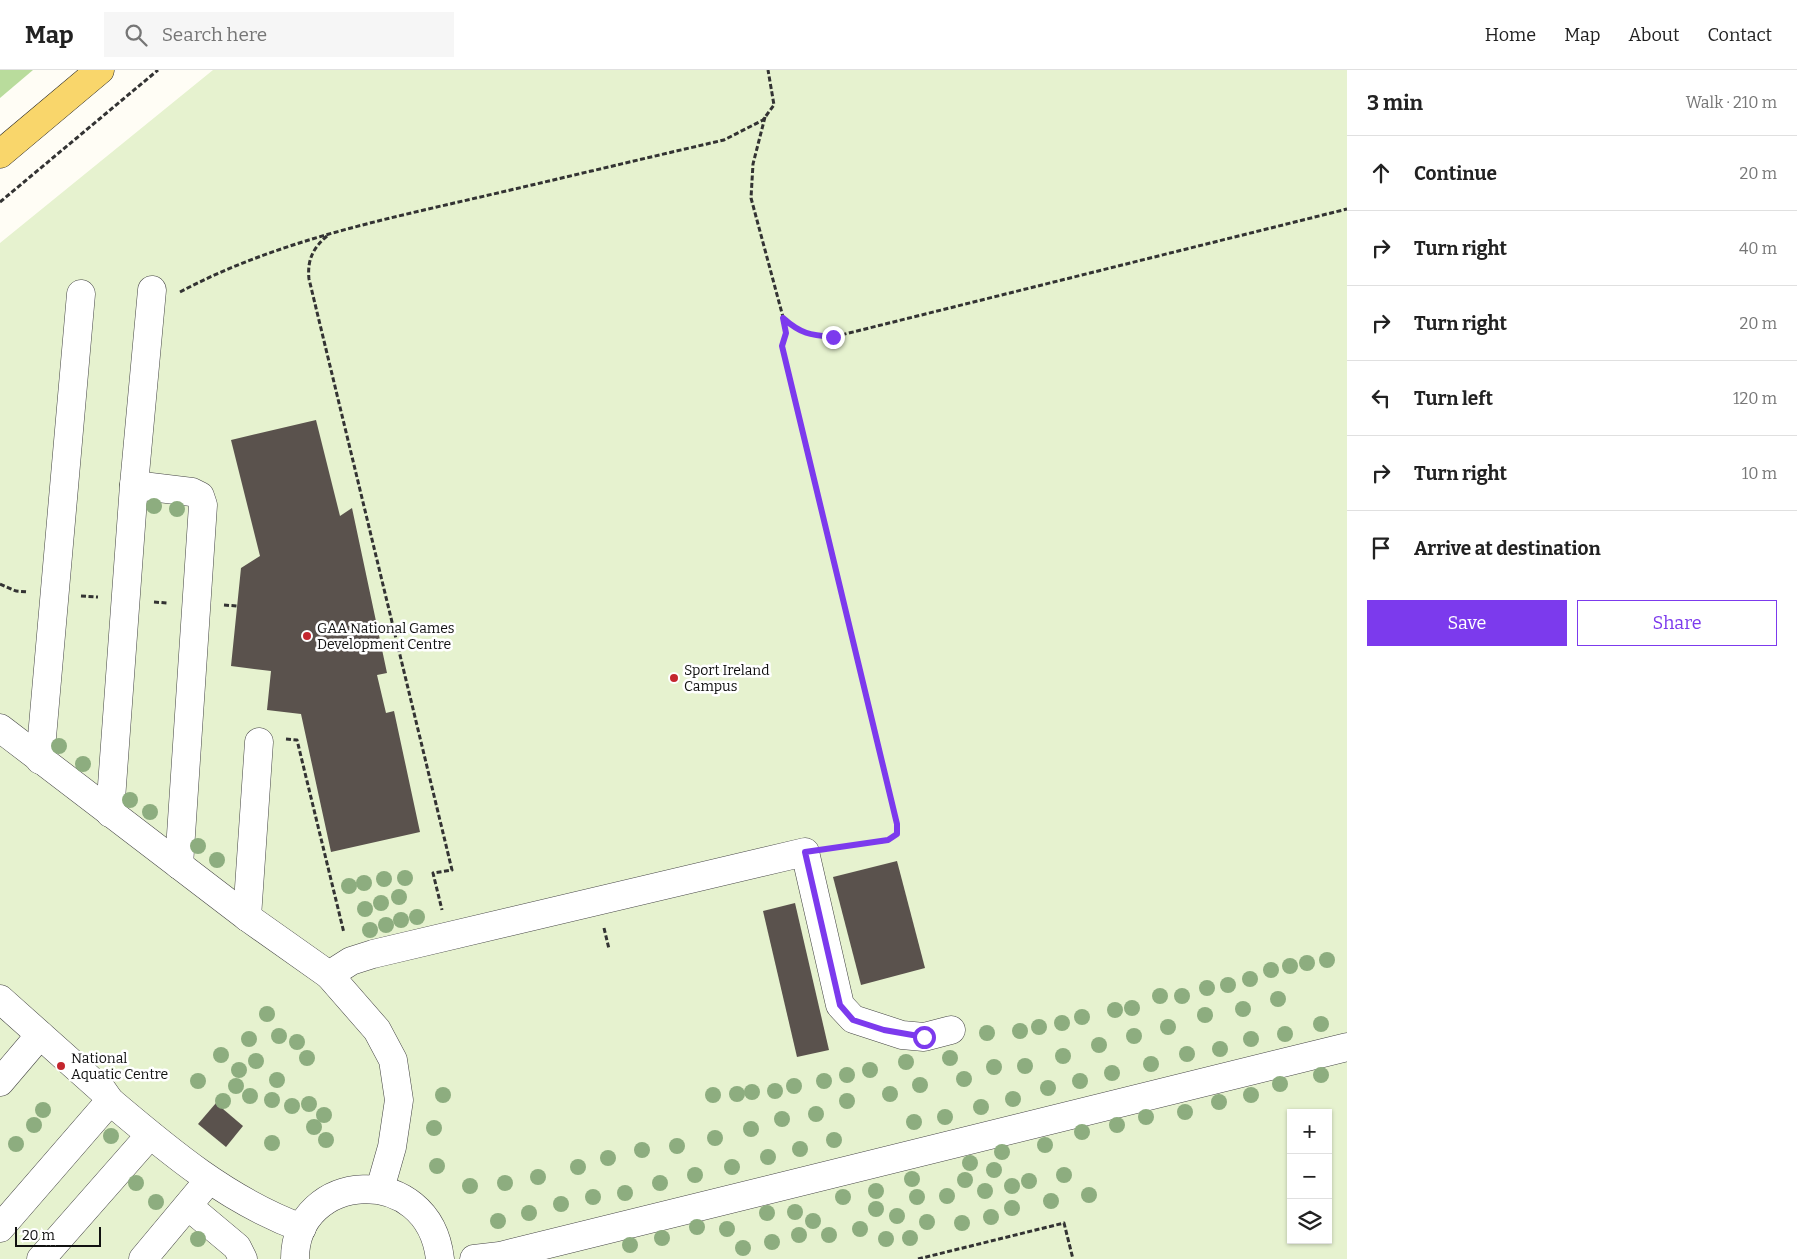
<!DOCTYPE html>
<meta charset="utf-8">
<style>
:root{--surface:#fff;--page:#f6f6f6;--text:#222;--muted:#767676;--line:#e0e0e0;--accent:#7c3aed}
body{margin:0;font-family:Bitter,serif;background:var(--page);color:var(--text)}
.controls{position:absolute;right:15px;bottom:15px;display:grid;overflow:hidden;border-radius:0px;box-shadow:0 1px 4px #0004}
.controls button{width:45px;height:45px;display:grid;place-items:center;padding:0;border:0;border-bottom:1px solid var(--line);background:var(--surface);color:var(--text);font:25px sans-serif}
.scale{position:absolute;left:15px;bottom:12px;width:86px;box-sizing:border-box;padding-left:5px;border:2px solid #111;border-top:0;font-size:14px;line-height:18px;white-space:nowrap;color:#111;-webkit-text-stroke:4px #fff;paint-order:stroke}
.stop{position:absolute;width:15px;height:15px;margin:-11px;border:4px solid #7c3aed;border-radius:50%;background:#fff}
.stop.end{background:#7c3aed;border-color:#fff;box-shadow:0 1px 5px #0008}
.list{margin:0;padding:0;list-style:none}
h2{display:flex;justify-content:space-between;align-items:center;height:65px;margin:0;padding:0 20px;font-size:21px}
h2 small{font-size:16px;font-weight:400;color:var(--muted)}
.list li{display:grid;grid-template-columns:32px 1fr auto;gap:15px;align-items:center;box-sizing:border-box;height:75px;padding:0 20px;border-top:1px solid var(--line)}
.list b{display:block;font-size:19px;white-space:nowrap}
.list em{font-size:16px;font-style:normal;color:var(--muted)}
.actions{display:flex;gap:10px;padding:15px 20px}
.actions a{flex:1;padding:11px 0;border:1px solid var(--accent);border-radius:0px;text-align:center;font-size:18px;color:var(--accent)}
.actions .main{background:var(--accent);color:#fff}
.icon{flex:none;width:28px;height:28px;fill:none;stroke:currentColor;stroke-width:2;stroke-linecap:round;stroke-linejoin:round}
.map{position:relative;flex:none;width:1347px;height:1189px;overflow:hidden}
header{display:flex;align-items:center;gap:30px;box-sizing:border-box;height:70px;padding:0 25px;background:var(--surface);border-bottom:1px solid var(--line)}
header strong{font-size:24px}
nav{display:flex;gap:28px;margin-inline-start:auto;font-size:18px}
.search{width:350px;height:45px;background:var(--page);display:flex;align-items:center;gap:12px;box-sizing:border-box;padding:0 18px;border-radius:0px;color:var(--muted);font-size:19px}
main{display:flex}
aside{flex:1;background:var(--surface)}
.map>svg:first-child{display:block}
</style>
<header>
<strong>Map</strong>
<div class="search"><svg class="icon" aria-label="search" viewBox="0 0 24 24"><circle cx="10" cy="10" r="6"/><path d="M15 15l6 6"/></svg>Search here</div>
<nav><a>Home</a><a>Map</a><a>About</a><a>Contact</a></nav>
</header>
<main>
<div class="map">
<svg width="1347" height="1189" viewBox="0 0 1347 1189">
<rect width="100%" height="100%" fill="#fffdf5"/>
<!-- forest -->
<path fill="#b9dc9c" d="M0,0H33L0,28Z"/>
<!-- pitch -->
<path fill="#e6f2cf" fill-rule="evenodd" d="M213,0H1347V1189H0V173ZM1291,1043H1328V1170H1291Z"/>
<!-- building -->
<g fill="#5a524d">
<path d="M316,350L340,446L352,438L387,603L377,605L386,643L394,641L420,762L331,782L301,644L267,640L271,601L231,596L241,498L260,486L231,370Z"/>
<path d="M897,791L925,898L861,915L833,807Z"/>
<path d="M795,833L829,980L797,987L763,841Z"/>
<path d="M216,1033L243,1056L226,1077L198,1054Z"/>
</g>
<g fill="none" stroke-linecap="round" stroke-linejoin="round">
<!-- minor casing -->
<g stroke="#444" stroke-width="29">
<g id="minor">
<path d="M134,415L192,422L200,426L203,435L179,795"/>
<path d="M0,658L247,847L329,905L377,960L393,990L399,1030L392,1077L380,1119"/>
<path d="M40,690L81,224"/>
<path d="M110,743L134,415L152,220"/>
<path d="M247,847L259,672"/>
<path d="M329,905L351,891L373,884L805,782L840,935L853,949L902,965L924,967L951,960"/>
<path d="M0,929L103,1021L110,1031C169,1081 228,1131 302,1158"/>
<path d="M0,1012L40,965"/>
<path d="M188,1136L237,1177L243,1189"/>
<path d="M0,1158L110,1031"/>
<path d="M41,1189L150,1065"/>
<path d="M143,1189L209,1110"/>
<path d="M295,1189C295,1101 429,1091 440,1189"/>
<path d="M474,1189L500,1186L1347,977"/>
</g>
</g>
<!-- major casing -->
<g stroke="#222" stroke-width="29">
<path id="major" d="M0,84L100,0"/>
</g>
<!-- path -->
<g stroke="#333" stroke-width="3" stroke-dasharray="5 2.5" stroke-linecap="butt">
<path d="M765,47L753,94L751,128L783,247C801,264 810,265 833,267L1347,139"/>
<path d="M0,132L158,0"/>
<path d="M327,166C313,178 307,190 309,209L452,800L433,803L442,840"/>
<path d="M180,222C268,175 367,153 463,131C550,111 637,90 724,70L763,50L774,35L768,0"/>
<path d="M784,248L786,263L782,276L897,754V764L888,771L832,778"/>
<path d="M0,514L16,521L28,522"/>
<path d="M81,526L98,527"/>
<path d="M154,532L167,533"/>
<path d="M224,535L237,536"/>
<path d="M286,669L297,670L344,863"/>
<path d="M604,858L609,879"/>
<path d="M918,1189L1064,1153L1073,1189"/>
</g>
<!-- minor -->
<use href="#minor" stroke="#fff" stroke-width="28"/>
<!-- major -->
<use href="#major" stroke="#f9d66b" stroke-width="28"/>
</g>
<!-- trees -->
<g fill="#8dad7f">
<circle cx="154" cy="436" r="8"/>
<circle cx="177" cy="439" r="8"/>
<circle cx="59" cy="676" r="8"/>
<circle cx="83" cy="694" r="8"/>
<circle cx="130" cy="730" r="8"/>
<circle cx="150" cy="742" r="8"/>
<circle cx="198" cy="776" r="8"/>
<circle cx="217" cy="790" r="8"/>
<circle cx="405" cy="808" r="8"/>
<circle cx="384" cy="809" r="8"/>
<circle cx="364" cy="813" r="8"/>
<circle cx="349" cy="816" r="8"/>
<circle cx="399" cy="827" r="8"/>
<circle cx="381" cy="833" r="8"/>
<circle cx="365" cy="839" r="8"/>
<circle cx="417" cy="847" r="8"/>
<circle cx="401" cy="850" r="8"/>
<circle cx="386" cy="855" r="8"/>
<circle cx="370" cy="860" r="8"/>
<circle cx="1327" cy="890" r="8"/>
<circle cx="1307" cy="893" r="8"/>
<circle cx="1290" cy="896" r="8"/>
<circle cx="1271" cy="900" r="8"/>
<circle cx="1250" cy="909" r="8"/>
<circle cx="1228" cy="915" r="8"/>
<circle cx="1207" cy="918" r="8"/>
<circle cx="1160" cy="926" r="8"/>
<circle cx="1182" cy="926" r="8"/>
<circle cx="1278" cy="929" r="8"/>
<circle cx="1132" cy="938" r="8"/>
<circle cx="1243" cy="939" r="8"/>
<circle cx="1115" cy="940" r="8"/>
<circle cx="267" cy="944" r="8"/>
<circle cx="1205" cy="945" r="8"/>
<circle cx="1082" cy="947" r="8"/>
<circle cx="1062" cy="953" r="8"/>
<circle cx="1321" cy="954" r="8"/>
<circle cx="1039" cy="957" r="8"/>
<circle cx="1168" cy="957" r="8"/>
<circle cx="1020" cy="961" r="8"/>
<circle cx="987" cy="963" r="8"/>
<circle cx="1285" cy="964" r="8"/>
<circle cx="279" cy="966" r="8"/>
<circle cx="1134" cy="966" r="8"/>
<circle cx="249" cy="969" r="8"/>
<circle cx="1251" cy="969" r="8"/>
<circle cx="297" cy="972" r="8"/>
<circle cx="1099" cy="975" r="8"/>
<circle cx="1220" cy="979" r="8"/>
<circle cx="1187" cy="984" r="8"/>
<circle cx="221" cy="985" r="8"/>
<circle cx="1063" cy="986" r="8"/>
<circle cx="307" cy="988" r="8"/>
<circle cx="950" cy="988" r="8"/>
<circle cx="256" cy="991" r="8"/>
<circle cx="906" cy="992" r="8"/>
<circle cx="1151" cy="994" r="8"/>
<circle cx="1025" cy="996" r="8"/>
<circle cx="994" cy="997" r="8"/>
<circle cx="239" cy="1000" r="8"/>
<circle cx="870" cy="1000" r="8"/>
<circle cx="1112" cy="1003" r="8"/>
<circle cx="847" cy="1005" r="8"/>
<circle cx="1321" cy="1005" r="8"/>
<circle cx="964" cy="1009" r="8"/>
<circle cx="277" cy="1010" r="8"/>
<circle cx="198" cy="1011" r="8"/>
<circle cx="824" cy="1011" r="8"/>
<circle cx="1080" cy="1011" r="8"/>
<circle cx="1280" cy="1014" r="8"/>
<circle cx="920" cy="1015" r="8"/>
<circle cx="236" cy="1016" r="8"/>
<circle cx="794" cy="1016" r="8"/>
<circle cx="1048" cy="1018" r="8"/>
<circle cx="775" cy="1021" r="8"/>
<circle cx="752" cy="1022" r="8"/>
<circle cx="737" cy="1024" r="8"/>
<circle cx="890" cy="1024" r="8"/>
<circle cx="443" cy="1025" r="8"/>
<circle cx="713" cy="1025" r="8"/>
<circle cx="1251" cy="1025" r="8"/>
<circle cx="250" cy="1026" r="8"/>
<circle cx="1013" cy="1029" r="8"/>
<circle cx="272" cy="1030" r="8"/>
<circle cx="223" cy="1031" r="8"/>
<circle cx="847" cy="1031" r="8"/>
<circle cx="1219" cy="1032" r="8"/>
<circle cx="309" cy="1034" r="8"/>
<circle cx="292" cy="1036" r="8"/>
<circle cx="981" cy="1037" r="8"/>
<circle cx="43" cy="1040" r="8"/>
<circle cx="1185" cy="1042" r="8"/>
<circle cx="816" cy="1044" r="8"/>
<circle cx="324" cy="1045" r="8"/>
<circle cx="945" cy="1047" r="8"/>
<circle cx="1146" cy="1047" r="8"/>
<circle cx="782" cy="1049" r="8"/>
<circle cx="914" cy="1052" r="8"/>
<circle cx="34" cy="1055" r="8"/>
<circle cx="1117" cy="1055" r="8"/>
<circle cx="314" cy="1057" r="8"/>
<circle cx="434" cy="1058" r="8"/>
<circle cx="751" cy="1059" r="8"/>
<circle cx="1082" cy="1062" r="8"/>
<circle cx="111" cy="1066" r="8"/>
<circle cx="715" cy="1068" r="8"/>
<circle cx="326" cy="1070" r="8"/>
<circle cx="834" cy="1070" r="8"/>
<circle cx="272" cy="1073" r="8"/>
<circle cx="16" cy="1074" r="8"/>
<circle cx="1045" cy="1075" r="8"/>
<circle cx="677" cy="1076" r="8"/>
<circle cx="800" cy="1079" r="8"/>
<circle cx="642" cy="1080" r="8"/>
<circle cx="1002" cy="1082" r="8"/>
<circle cx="768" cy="1087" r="8"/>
<circle cx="608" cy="1088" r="8"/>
<circle cx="970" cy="1093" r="8"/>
<circle cx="437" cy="1096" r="8"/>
<circle cx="578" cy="1097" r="8"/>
<circle cx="732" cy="1097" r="8"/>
<circle cx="994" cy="1100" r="8"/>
<circle cx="695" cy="1105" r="8"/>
<circle cx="1064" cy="1105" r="8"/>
<circle cx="538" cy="1107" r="8"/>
<circle cx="912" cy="1109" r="8"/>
<circle cx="965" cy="1110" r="8"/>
<circle cx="1029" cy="1111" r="8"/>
<circle cx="136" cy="1113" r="8"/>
<circle cx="505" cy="1113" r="8"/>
<circle cx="660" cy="1113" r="8"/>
<circle cx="470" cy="1116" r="8"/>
<circle cx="1012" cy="1116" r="8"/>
<circle cx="876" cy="1121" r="8"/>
<circle cx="985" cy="1121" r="8"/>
<circle cx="625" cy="1123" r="8"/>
<circle cx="1089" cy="1125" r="8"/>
<circle cx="947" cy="1126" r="8"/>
<circle cx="593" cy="1127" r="8"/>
<circle cx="843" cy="1127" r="8"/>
<circle cx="917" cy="1127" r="8"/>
<circle cx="1051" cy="1131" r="8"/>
<circle cx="156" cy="1132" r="8"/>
<circle cx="561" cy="1134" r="8"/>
<circle cx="1012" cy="1138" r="8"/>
<circle cx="876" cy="1139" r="8"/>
<circle cx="795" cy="1142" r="8"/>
<circle cx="529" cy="1143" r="8"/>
<circle cx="767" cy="1143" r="8"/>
<circle cx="897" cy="1146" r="8"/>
<circle cx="991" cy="1147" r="8"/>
<circle cx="498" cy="1151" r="8"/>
<circle cx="813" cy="1151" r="8"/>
<circle cx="927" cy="1152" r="8"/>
<circle cx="962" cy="1153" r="8"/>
<circle cx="697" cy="1157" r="8"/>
<circle cx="727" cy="1159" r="8"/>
<circle cx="860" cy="1159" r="8"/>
<circle cx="799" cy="1165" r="8"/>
<circle cx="829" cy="1165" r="8"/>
<circle cx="662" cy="1168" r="8"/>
<circle cx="910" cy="1168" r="8"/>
<circle cx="198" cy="1169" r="8"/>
<circle cx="886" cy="1169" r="8"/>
<circle cx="772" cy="1172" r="8"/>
<circle cx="630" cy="1175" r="8"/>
<circle cx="743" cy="1178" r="8"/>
</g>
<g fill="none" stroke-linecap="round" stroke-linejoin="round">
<!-- route -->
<path stroke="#7c3aed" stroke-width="6" d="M833,267C810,265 801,264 783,248L786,263L782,276L897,754V764L888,770L805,782L840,935L853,950L884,960L924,967"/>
</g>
<!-- markers -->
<g fill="#c4262e" stroke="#fff" stroke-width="2">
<circle cx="307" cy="566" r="5"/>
<circle cx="674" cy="608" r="5"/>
<circle cx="61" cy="996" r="5"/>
</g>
<g text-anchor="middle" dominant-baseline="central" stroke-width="5" stroke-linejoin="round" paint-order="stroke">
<!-- poi labels -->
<g font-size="14" fill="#111" stroke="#fff" text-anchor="start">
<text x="317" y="558">GAA National Games<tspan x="317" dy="16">Development Centre</tspan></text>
<text x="684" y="600">Sport Ireland<tspan x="684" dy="16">Campus</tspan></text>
<text x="71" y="988">National<tspan x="71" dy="16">Aquatic Centre</tspan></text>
</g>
</g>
</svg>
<div class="controls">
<button>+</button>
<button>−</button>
<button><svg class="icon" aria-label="layers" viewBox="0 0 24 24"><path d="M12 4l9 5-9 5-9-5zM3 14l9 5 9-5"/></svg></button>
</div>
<div class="scale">20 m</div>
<div class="stop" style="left:924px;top:967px"></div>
<div class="stop end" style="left:833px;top:267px"></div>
</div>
<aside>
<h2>3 min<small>Walk · 210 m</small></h2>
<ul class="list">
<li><svg class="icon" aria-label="ahead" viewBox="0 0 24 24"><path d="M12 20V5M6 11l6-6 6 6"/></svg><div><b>Continue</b></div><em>20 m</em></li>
<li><svg class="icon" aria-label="right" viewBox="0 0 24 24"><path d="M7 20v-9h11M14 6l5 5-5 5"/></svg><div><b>Turn right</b></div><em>40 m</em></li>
<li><svg class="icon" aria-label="right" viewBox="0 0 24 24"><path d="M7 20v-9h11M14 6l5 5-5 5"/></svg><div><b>Turn right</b></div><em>20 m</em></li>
<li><svg class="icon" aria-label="left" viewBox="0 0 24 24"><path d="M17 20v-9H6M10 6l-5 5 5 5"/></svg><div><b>Turn left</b></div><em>120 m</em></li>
<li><svg class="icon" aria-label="right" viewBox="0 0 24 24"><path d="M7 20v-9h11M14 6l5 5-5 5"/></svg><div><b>Turn right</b></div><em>10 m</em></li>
<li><svg class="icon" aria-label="arrive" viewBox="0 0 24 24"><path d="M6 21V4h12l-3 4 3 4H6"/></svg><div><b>Arrive at destination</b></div></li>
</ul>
<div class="actions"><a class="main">Save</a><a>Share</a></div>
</aside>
</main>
